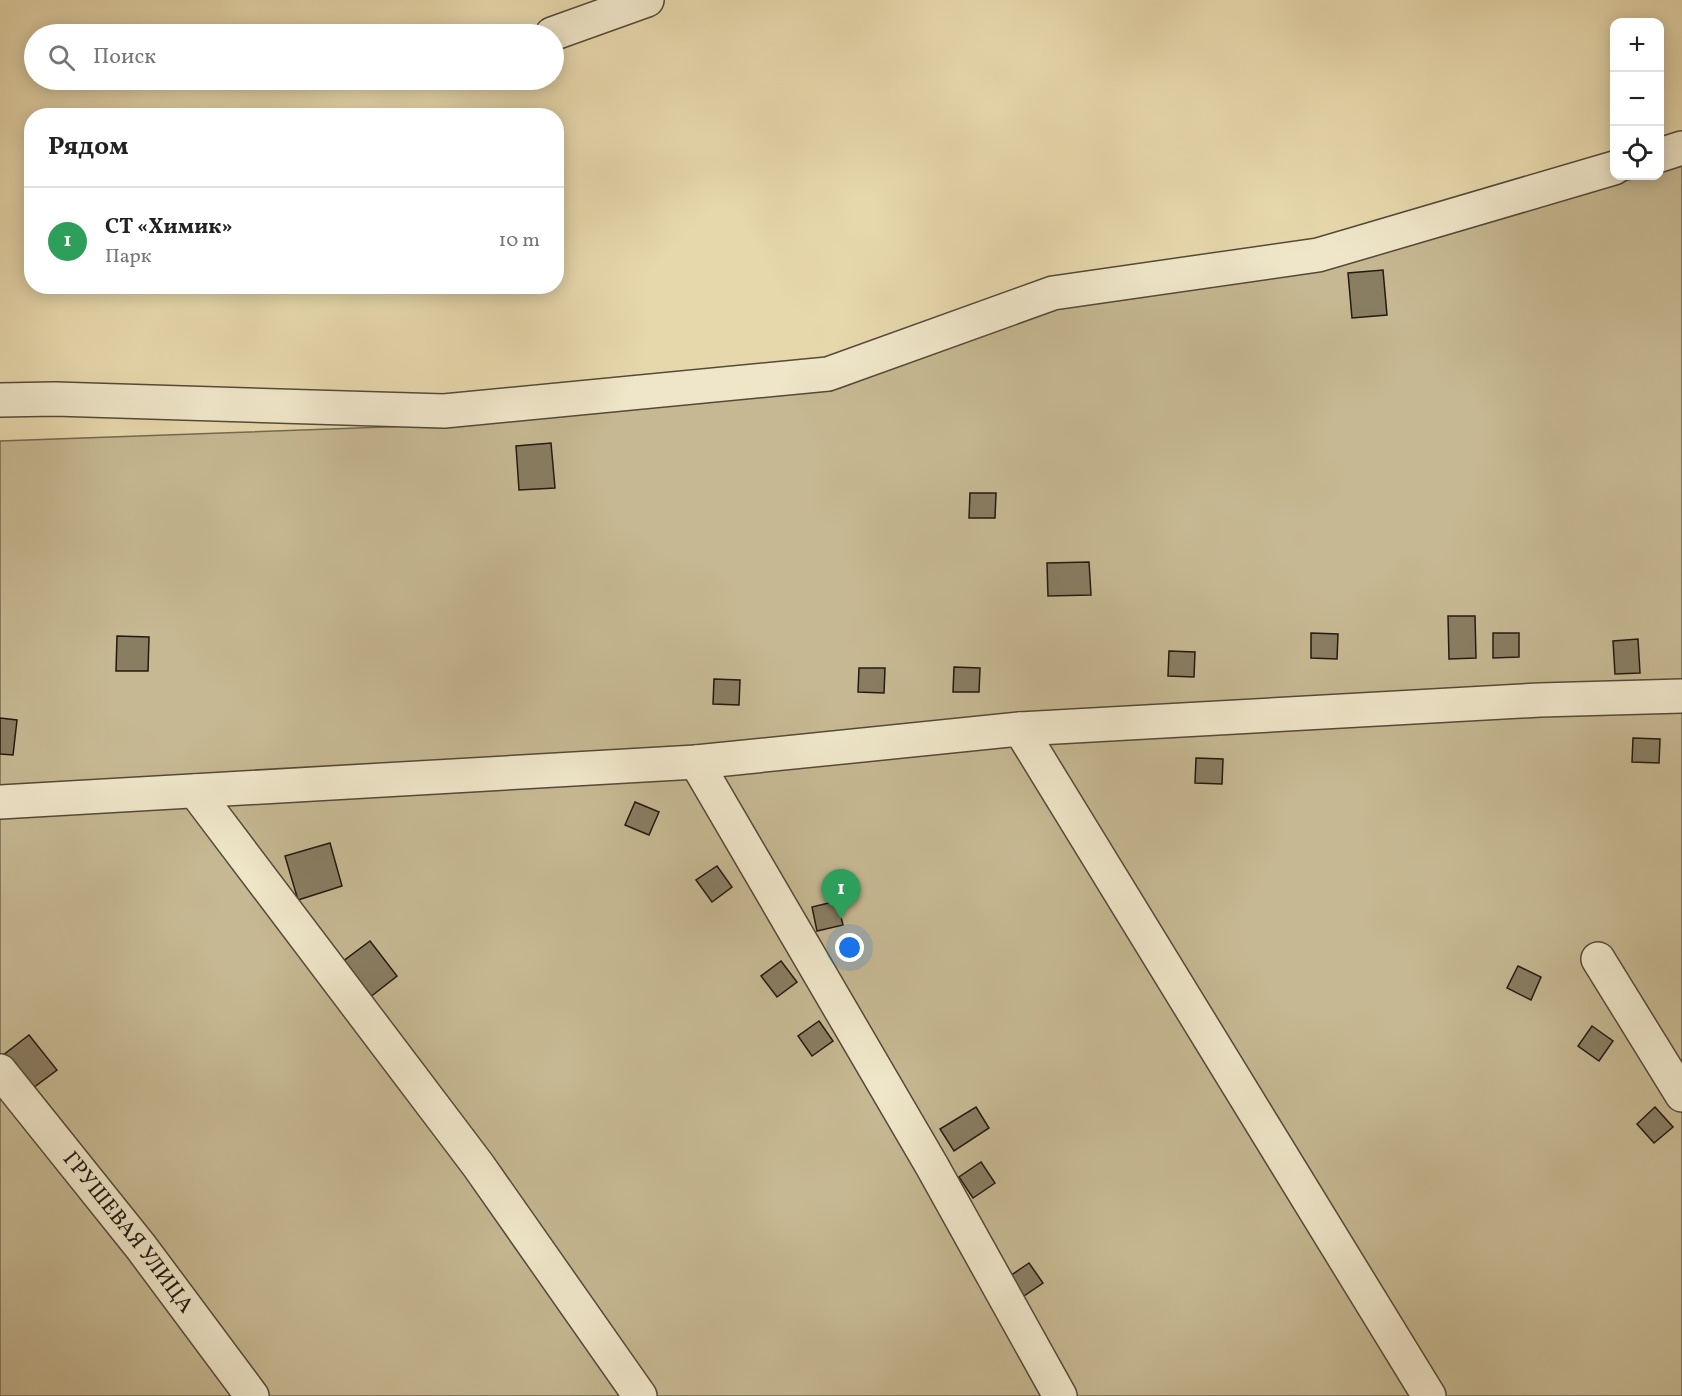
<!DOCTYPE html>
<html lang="ru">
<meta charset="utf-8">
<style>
:root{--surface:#fff;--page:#f6f6f6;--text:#222;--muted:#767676;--line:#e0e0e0;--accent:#d93025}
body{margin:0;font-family:Vollkorn,serif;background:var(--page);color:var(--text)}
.controls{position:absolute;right:18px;top:18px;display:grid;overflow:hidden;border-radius:12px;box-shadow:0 3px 15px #0003}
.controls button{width:54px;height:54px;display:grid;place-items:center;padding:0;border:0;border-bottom:2px solid var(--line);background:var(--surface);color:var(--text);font:30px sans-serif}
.you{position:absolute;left:850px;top:948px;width:21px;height:21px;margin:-15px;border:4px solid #fff;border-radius:50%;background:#1a73e8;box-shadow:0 0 0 9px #1a73e833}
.badge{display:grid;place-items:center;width:39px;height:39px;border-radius:50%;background:var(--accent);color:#fff;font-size:20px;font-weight:700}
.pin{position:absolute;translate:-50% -50px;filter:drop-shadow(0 2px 3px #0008)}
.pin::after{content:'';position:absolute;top:32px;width:21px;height:18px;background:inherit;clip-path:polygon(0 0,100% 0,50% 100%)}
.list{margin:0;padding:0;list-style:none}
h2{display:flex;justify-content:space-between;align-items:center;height:78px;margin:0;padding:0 24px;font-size:26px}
h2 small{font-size:20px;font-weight:400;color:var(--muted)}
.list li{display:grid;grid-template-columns:39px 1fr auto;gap:18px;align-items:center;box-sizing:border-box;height:108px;padding:0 24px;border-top:2px solid var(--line)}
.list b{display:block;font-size:22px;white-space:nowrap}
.list p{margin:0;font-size:20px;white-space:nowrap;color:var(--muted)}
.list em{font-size:20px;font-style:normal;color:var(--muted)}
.icon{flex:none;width:33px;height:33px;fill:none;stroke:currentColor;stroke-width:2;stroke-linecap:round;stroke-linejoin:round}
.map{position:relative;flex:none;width:1682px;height:1396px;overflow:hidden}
.search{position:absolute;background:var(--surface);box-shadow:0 3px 15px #0003;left:24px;top:24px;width:540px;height:66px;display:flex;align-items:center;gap:15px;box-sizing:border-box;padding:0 21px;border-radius:33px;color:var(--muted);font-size:22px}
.panel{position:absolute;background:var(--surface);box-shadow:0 3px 15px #0003;left:24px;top:108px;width:540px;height:186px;border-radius:24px}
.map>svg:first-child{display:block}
</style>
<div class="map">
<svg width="1682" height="1396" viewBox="0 0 1682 1396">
<rect width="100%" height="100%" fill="#e7d8ac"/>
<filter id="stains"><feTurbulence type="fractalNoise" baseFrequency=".00333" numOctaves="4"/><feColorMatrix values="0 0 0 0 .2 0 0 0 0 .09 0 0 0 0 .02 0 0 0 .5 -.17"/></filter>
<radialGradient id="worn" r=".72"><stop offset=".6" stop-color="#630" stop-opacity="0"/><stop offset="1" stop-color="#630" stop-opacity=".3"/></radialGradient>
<!-- green -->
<path fill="#c6b892" stroke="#746952" stroke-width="1.5" d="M1682,164V1396H0V441L440,425L840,388L1065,303L1317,270L1643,176H1660V171Z"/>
<!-- building -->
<g fill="#897d62" stroke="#231a11" stroke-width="1.5">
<path d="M1383,270L1387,315L1352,318L1348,273Z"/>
<path d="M551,443L555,488L519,490L516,446Z"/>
<path d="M970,493H996L995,518H969Z"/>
<path d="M1089,562L1091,595L1048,596L1047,563Z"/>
<path d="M1448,616H1475L1476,658L1449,659Z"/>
<path d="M1311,633L1338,634L1337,659L1311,658Z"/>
<path d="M1493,633H1519V657L1493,658Z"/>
<path d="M117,636L149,637L148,671H116Z"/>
<path d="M1638,639L1640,673L1615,674L1613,641Z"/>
<path d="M1169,651L1195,652L1194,677L1168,676Z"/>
<path d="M954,667L980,668L979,692H953Z"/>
<path d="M859,668H885L884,693L858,692Z"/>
<path d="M714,679L740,680L739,705L713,704Z"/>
<path d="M0,718L17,720L13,755L0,754Z"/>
<path d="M1633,738L1660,739L1659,763L1632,762Z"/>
<path d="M1196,758L1223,759L1222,784L1195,783Z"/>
<path d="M635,802L659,812L649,835L625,825Z"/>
<path d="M330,843L342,886L298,900L285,856Z"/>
<path d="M717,866L732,887L712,902L696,880Z"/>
<path d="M837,901L843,925L817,931L812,907Z"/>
<path d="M370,941L397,976L369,998L342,962Z"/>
<path d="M781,961L797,982L777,997L761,976Z"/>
<path d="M1518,966L1541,977L1531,1000L1507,988Z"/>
<path d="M819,1021L833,1041L812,1056L798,1036Z"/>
<path d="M1592,1026L1613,1041L1599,1061L1578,1046Z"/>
<path d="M29,1035L57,1070L29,1091L2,1056Z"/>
<path d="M976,1107L989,1128L954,1151L940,1129Z"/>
<path d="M1655,1107L1673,1127L1654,1143L1637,1124Z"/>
<path d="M981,1162L995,1183L973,1198L959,1177Z"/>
<path d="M1029,1263L1043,1283L1021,1298L1007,1278Z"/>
</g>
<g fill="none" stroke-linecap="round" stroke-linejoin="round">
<!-- minor casing -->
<g stroke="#544a38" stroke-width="36">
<g id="minor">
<path d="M552,34L647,0"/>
<path d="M1660,155L1682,148"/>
<path d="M0,400L55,399L444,411L828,374L1053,293L1318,255L1614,168"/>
<path d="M1020,729L1429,1396"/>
<path d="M696,762L932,1166L1060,1396"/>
<path d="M195,791L478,1165L640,1396"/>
<path d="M0,802L696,762L1020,729L1540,700L1682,696"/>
<path d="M1598,959L1682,1095"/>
<path id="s1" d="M0,1071L141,1247L252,1396"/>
</g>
</g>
<!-- minor -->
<use href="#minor" stroke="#efe6c9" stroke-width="33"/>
</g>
<g text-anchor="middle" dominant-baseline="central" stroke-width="4.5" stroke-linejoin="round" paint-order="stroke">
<!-- street labels -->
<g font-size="22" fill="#231a11" stroke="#efe6c9">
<text stroke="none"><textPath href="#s1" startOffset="206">ГРУШЕВАЯ УЛИЦА</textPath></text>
</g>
</g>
<rect width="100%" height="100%" filter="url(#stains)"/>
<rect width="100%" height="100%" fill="url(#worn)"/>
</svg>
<div class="controls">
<button>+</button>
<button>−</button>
<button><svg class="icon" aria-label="locate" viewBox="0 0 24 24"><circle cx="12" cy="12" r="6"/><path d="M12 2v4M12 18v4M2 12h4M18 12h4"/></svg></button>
</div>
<div class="you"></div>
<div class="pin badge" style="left:841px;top:919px;background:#2e9e5b">1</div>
<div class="search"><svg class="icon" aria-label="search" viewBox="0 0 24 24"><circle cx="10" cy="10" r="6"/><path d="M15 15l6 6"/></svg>Поиск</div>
<section class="panel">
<h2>Рядом<small></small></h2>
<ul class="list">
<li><span class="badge" style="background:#2e9e5b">1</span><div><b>СТ «Химик»</b><p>Парк</p></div><em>10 m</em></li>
</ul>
</section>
</div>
